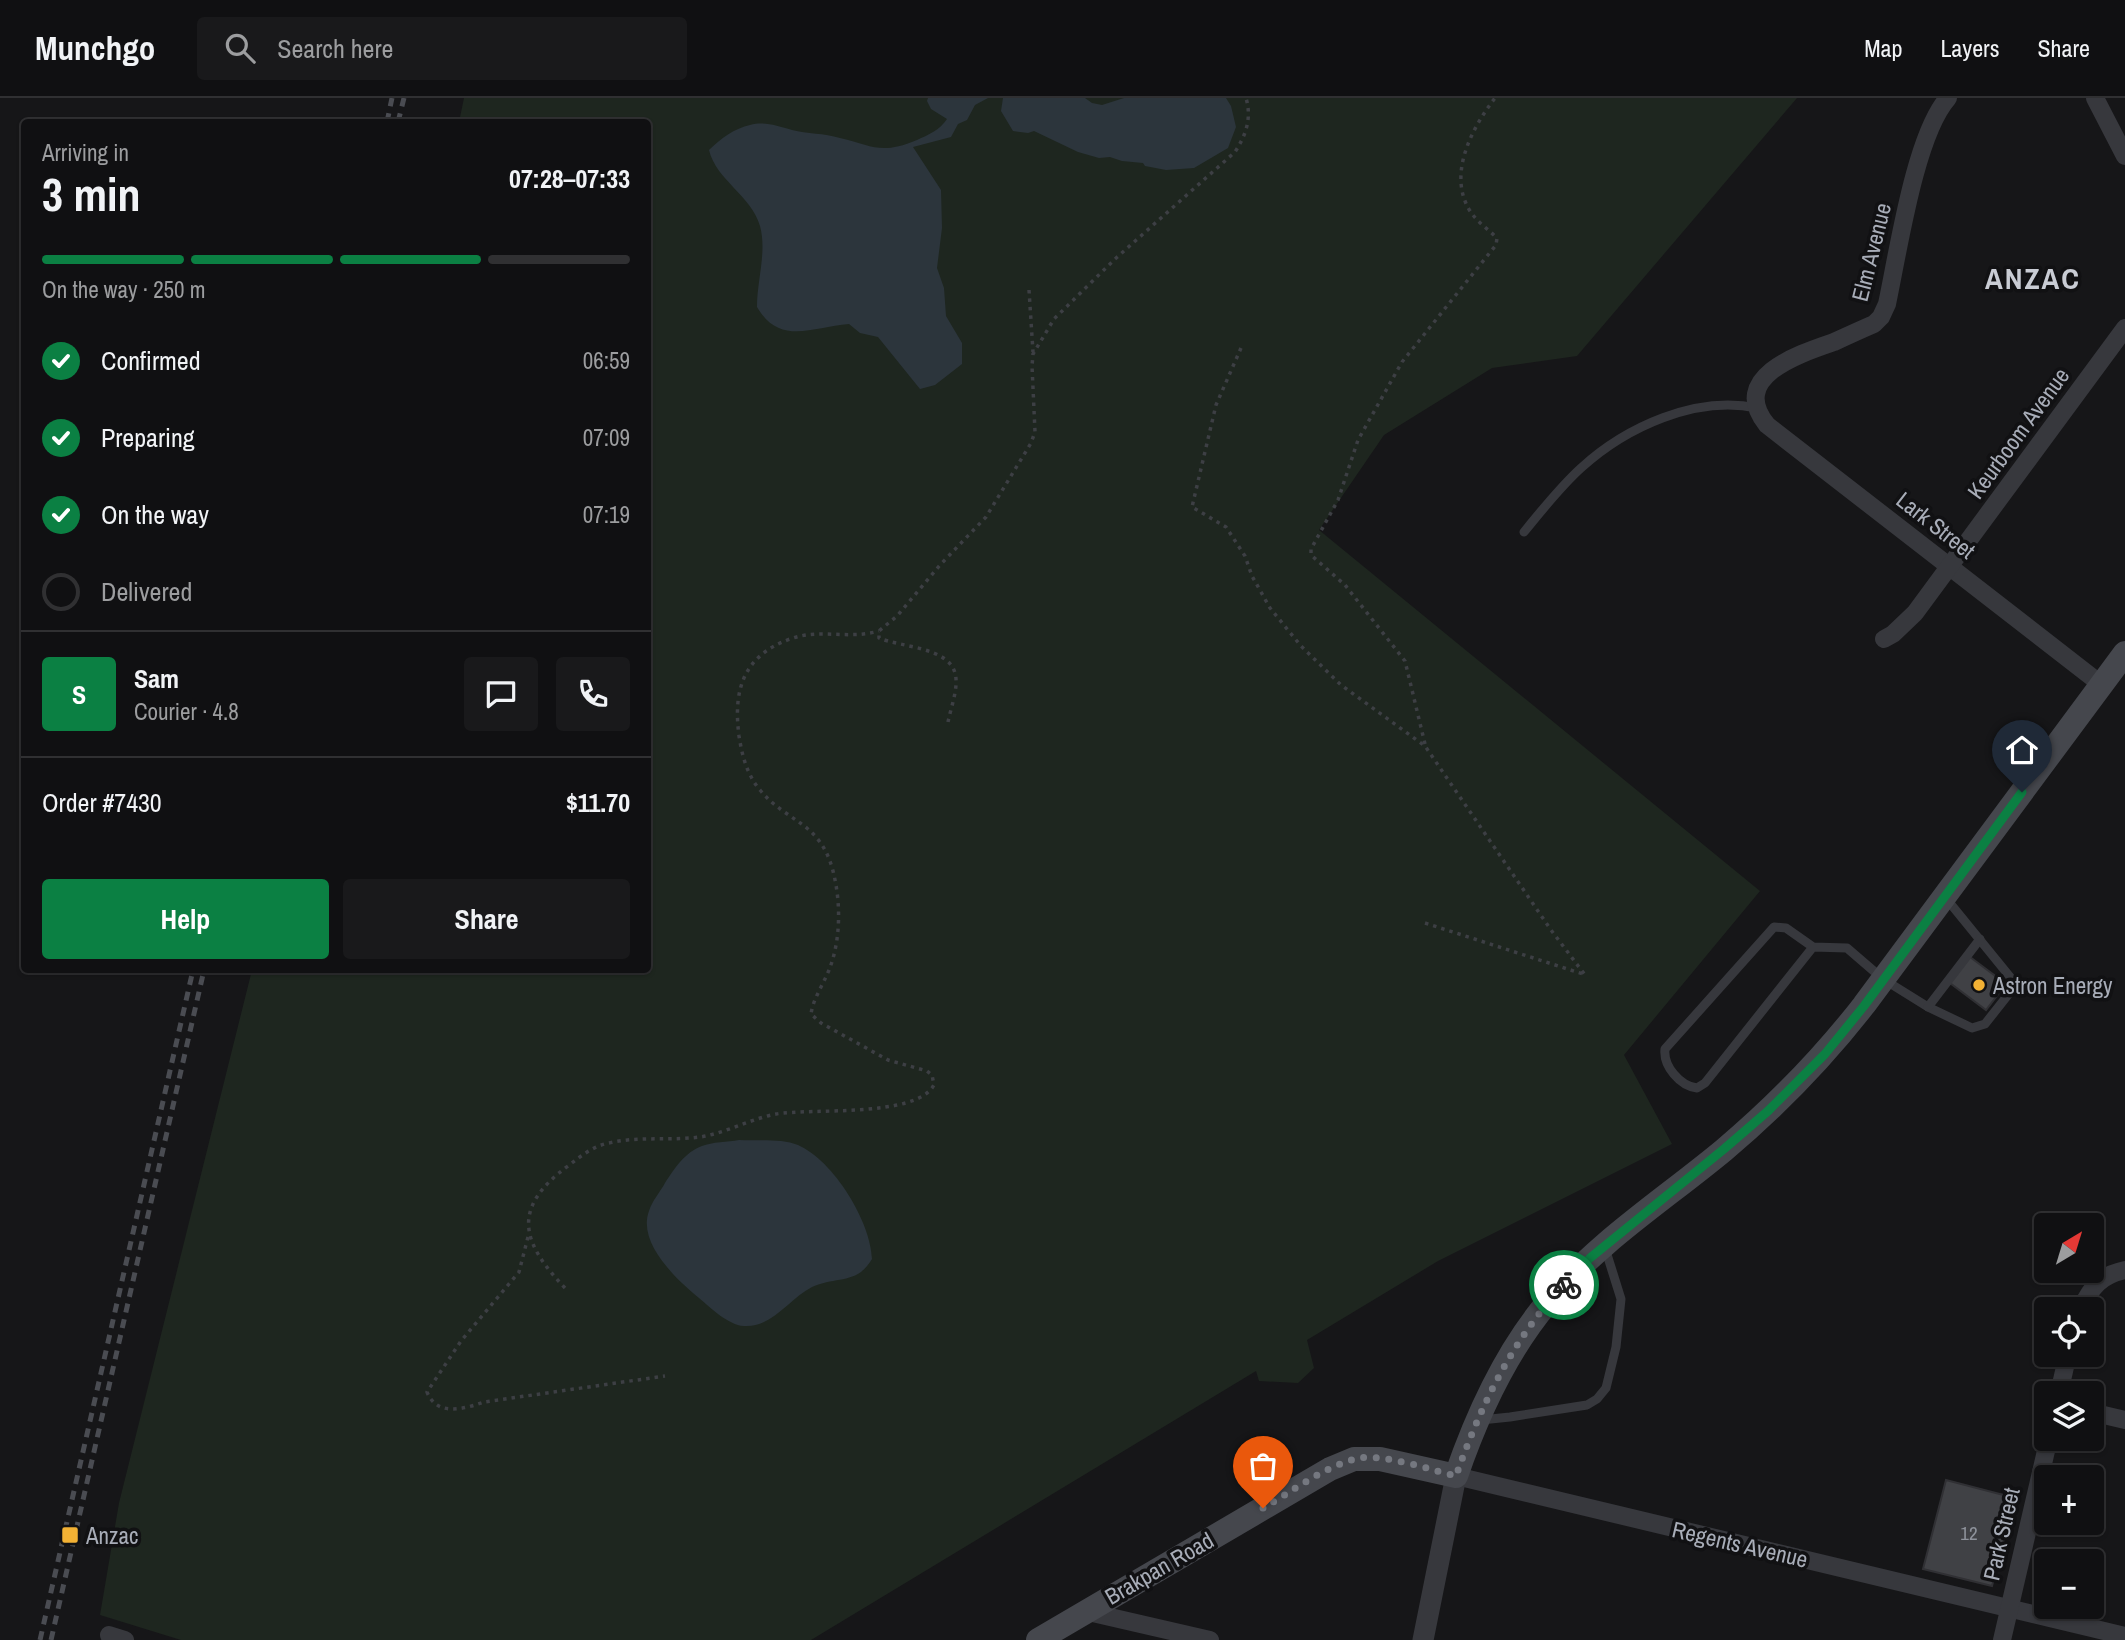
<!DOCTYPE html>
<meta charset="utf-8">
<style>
body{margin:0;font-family:"Archivo Narrow",sans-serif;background:#19191b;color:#f1f3f6;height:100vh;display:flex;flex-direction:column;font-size:26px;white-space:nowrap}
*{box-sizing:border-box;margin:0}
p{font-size:23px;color:#9c9d9f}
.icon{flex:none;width:38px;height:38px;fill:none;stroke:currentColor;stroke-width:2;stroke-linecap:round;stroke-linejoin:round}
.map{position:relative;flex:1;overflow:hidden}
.panel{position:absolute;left:21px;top:21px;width:630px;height:854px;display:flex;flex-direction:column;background:#101012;border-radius:7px;box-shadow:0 2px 5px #0004,0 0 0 2px #303032}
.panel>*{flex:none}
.needle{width:46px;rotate:38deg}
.controls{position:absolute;left:2034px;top:1115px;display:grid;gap:14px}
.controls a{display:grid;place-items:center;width:70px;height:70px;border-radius:7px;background:#101012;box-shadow:0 2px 5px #0004,0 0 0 2px #303032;font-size:35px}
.pin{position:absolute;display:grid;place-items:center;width:60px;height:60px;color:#fff;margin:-72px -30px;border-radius:50% 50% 50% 0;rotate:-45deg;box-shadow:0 0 7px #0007}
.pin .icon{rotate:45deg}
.courier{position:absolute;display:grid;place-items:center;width:70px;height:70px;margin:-35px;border:5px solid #0b8043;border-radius:50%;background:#fff;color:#222;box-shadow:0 2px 9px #0007}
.headline em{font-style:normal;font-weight:700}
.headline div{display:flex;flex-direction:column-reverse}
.headline{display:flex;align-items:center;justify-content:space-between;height:119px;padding:0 21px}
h1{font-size:46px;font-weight:700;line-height:52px}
.bar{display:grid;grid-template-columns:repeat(4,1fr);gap:10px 7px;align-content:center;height:84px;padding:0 21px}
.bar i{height:9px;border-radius:5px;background:#303032}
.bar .current{background:#0b8043}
.bar p{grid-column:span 4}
.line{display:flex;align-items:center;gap:18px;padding:0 21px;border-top:2px solid #303032}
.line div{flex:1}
.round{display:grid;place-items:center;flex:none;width:74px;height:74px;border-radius:7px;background:#19191b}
ol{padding:0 21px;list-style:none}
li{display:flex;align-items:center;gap:21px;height:77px}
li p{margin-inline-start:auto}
li .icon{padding:7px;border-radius:50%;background:#0b8043;color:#fff;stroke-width:4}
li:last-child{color:#9c9d9f}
li i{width:38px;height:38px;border:4px solid #303032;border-radius:50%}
.action{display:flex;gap:14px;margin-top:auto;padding:14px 21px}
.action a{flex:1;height:80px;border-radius:7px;background:#0b8043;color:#fff;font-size:28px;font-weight:700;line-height:80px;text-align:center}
.action a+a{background:#19191b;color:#f1f3f6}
header{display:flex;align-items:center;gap:42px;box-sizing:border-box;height:98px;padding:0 35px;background:#101012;border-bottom:2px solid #303032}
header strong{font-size:33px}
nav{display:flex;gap:38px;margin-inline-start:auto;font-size:24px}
.search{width:490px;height:63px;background:#19191b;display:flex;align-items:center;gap:18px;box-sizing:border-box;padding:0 24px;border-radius:7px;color:#9c9d9f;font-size:26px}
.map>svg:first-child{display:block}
.green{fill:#1e261f}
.water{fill:#2c353c}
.building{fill:#404145;stroke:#303034;stroke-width:2}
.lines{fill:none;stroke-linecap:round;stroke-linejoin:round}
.path{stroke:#3d3f44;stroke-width:3.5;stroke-dasharray:3.5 5;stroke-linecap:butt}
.service{stroke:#37383d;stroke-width:9}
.minor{stroke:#37383d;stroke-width:18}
.tertiary{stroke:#37383d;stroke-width:21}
.secondary{stroke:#45474d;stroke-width:24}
.rail{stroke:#4a4c52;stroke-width:5;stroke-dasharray:9 7;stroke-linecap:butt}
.done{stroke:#757880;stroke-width:7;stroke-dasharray:0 12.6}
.route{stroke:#0b8043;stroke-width:9}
.poi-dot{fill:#f2b134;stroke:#111113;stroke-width:2.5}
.labels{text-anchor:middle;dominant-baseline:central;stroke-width:7;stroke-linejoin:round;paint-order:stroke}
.number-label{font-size:19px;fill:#8e929b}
.street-label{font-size:23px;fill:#a8adb8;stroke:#111113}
.poi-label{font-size:23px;fill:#a8adb8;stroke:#111113;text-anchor:start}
.district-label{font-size:30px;font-weight:bold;letter-spacing:2px;fill:#c9ccd4;stroke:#111113}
</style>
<header>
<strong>Munchgo</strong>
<div class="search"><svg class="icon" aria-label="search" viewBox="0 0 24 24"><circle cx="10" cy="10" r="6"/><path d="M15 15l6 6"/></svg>Search here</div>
<nav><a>Map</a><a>Layers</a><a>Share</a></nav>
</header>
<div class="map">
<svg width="2125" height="1542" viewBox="0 0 2125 1542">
<rect width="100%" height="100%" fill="#161618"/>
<!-- green -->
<polygon class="green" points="464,0 1797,0 1577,258 1492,270 1384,337 1319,432 1760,793 1624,957 1672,1046 1438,1163 1307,1242 1314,1270 1298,1285 1259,1283 1256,1273 811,1542 181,1542 100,1517 119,1405 252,872 648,872 648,24 459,24"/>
<!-- water -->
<g class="water">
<path d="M928,0H988L975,7L967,22L958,26L951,39L913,49L941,92L942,130L937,170L944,190L946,218L962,245V266L935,287L920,291L878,239L860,235L849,226C812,229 780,248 757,209C757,182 767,154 760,128C751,97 716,82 709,52C720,41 735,30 750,27C765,23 777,28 792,32C807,36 824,35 840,40C873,48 881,57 917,42C928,37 940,32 947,21L931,11L927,3Z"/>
<polygon points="1003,0 1085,0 1092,5 1102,7 1124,0 1226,0 1231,8 1236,29 1228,50 1194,70 1166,72 1145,68 1143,65 1122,63 1110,59 1099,60 1078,54 1034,33 1028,35 1013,33 1001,13"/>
<path d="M739,1042C757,1043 782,1040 798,1047C834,1063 871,1124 872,1161C857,1187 836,1178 812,1189C790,1200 772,1230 744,1228C728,1227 711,1210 699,1200C677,1182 637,1145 649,1113C652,1103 660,1094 665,1085C674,1071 685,1054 702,1048C712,1044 728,1044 739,1042Z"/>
</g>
<!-- building -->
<g class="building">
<polygon points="1970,859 2006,886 1986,912 1950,885"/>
<polygon points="1946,1382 2015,1400 1992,1488 1923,1471"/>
</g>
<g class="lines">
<!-- path -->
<g class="path">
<polyline points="1029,192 1033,254"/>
<polyline points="1241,250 1216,307 1192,409 1226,429 1245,458 1252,478 1270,510 1301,548 1341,587 1425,648 1551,832 1585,877"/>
<path d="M948,624C951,609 959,589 955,575C948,549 900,549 879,540V533L897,518L940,467L986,419L1031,345L1035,334L1032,268L1033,256L1054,221L1115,161L1235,54C1246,37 1252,20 1246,0"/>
<path d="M1425,646L1405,563L1345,487L1311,457V451L1338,402L1358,342L1402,264L1496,147L1497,140C1488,131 1477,124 1470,113C1447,76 1472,30 1495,0"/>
<polyline points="1425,825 1583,876"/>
<path d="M528,1139L519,1174L461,1243L427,1294C437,1319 464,1311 484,1304L665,1278"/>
<path d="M565,1190C521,1144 511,1110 568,1068C581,1058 593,1048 609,1045C638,1038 670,1043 700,1039C726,1035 750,1021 776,1016C811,1010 916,1020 934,987L932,977L927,973L888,962L821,925L811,916C813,901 823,887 829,872C841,842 841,804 833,773C820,723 787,725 760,692C747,677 742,657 739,638C733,592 743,558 790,541C820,530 848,542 879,533"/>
</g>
<!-- service -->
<g class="service">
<path d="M1524,434C1542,412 1560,389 1581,370C1626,329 1696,297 1757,310"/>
<path d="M1813,849L1705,985L1697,990C1680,988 1663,968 1665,951L1774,829L1786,830L1813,849L1847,850L1883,881L1928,909L1972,930L1985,926L2015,888V885L1945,799"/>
<polyline points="1928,909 1980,841"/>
<polyline points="1481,1322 1510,1319 1587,1307 1597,1301 1606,1290 1616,1249 1621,1201 1605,1150"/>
</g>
<!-- minor -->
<g class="minor">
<path d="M1948,0C1915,37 1898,155 1887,206L1881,219L1874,226C1860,232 1847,238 1834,244C1799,256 1728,279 1767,327L2102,587"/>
<polyline points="2095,0 2125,58"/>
<polyline points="1884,541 1893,536 1915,515 2125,230"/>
<path d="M2081,1211C2091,1189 2101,1177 2125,1172"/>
<polyline points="2059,1295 2068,1256"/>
<polyline points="2091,1314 2125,1322"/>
<polyline points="1456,1378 2125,1538"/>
<polyline points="1084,1513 1210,1542"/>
<polyline points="109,1537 125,1542"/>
<polyline points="2002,1542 2049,1340"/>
</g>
<!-- tertiary -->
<polyline class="tertiary" points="1423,1542 1456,1378"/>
<!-- secondary -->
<path class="secondary" d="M1038,1542L1330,1371L1354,1361H1380L1456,1378C1477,1317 1505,1255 1547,1205C1596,1145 1665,1101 1724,1052C1776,1008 1822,961 1864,907L2125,555"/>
<!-- rail -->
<g class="rail">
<polyline points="387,24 392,0"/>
<polyline points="398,24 404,0"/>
<polyline points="40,1542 193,872"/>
<polyline points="51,1542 204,872"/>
</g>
</g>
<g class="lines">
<!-- done -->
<path class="done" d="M1263,1410C1291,1394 1324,1369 1355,1361C1381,1354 1430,1372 1456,1378C1480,1309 1513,1240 1564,1187"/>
<!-- route -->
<polyline class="route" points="1564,1187 1590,1160 1724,1051 1768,1013 1825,956 1864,908 2022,694"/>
</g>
<!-- markers -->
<g class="poi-dot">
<circle cx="1979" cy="887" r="7"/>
<rect x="61" y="1428" width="18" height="18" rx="3.5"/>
</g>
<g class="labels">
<!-- number labels -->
<g class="number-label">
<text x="1969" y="1435">12</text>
</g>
<!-- street labels -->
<g class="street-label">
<text transform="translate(1871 154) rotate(-76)">Elm Avenue</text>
<text transform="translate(2018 335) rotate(-54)">Keurboom Avenue</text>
<text transform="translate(1936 427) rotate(38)">Lark Street</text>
<text transform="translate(2001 1436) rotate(-77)">Park Street</text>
<text transform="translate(1740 1446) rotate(13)">Regents Avenue</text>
<text transform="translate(1159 1470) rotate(-30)">Brakpan Road</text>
</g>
<!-- poi labels -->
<g class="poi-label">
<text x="1993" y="887">Astron Energy</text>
<text x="86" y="1437">Anzac</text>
</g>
<!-- district labels -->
<g class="district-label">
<text x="2033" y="180">ANZAC</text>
</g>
</g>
</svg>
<div class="controls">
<a><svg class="needle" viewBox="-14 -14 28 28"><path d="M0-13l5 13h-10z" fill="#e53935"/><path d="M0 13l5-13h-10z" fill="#9c9d9f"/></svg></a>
<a><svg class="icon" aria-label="locate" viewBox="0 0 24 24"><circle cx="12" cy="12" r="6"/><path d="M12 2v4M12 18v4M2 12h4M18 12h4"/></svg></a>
<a><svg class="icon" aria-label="layers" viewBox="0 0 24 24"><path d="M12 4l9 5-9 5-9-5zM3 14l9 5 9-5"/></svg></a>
<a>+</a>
<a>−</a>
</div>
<div class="pin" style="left:1263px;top:1410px;background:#ea580c"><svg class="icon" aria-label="bag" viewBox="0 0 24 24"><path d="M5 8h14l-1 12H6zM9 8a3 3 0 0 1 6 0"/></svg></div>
<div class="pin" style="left:2022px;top:694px;background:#1f2937"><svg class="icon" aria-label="home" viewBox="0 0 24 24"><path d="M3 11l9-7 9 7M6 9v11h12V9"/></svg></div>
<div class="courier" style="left:1564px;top:1187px"><svg class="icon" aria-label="bike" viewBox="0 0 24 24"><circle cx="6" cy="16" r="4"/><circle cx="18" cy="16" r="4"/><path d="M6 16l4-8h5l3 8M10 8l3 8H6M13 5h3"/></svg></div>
<section class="panel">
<div class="headline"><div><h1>3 min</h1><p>Arriving in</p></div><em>07:28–07:33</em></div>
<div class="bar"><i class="current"></i><i class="current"></i><i class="current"></i><i></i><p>On the way · 250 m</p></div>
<ol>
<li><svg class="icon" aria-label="check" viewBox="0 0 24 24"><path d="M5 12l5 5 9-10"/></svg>Confirmed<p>06:59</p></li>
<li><svg class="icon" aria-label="check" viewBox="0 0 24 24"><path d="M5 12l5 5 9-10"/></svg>Preparing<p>07:09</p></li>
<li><svg class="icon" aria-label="check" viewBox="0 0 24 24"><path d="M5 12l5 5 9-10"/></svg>On the way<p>07:19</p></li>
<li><i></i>Delivered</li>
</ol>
<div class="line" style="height:126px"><b class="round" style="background:#0b8043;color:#fff">S</b><div><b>Sam</b><p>Courier · 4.8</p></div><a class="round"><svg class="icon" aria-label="chat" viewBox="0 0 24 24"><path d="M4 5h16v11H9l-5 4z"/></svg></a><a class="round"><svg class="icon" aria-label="phone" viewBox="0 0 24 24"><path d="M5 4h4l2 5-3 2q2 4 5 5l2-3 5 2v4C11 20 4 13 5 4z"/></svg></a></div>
<div class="line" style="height:91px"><div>Order #7430</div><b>$11.70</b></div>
<div class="action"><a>Help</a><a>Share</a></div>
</section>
</div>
